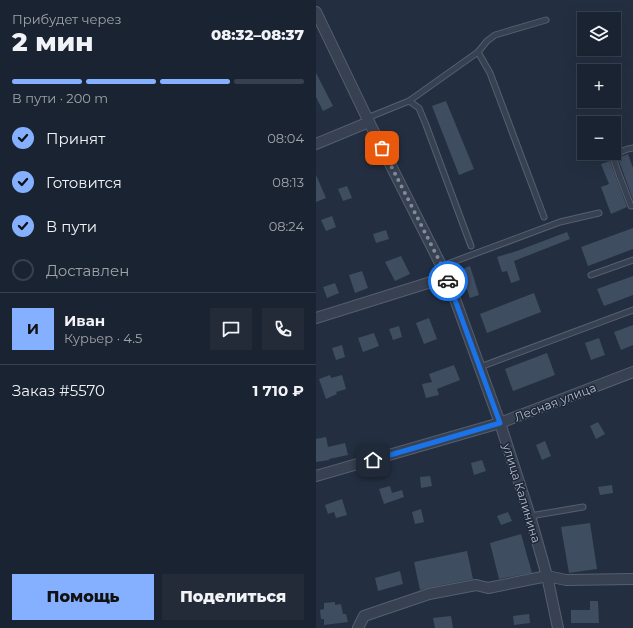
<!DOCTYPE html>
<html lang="ru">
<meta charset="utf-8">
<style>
body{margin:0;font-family:Montserrat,sans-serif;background:#232b39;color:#f1f3f6;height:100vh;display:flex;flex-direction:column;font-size:15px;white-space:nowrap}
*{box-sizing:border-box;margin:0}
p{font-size:13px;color:#9fa4ab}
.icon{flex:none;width:22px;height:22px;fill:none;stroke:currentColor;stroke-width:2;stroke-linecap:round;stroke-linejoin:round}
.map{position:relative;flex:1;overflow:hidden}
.details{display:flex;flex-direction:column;background:#1a2331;width:316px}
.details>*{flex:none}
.buttons{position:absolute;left:261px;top:12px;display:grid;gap:8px}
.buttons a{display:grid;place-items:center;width:44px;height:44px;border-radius:0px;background:#1a2331;box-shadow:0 4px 16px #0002,0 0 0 1px #38404d;font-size:20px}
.pin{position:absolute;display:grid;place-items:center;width:34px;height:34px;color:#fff;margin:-17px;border-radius:8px;box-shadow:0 2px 6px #0006}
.courier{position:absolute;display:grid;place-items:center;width:40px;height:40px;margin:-20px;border:3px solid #1a73e8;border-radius:50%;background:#fff;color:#222;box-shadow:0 1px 5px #0007}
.headline em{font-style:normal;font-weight:800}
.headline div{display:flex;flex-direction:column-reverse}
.headline{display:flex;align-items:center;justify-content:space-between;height:68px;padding:0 12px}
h1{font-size:26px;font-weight:800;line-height:30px}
.bar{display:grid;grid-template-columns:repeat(4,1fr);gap:6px 4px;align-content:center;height:48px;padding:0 12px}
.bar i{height:5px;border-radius:3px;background:#38404d}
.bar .active{background:#85b0ff}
.bar p{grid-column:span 4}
.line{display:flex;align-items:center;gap:10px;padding:0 12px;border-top:1px solid #38404d}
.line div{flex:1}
.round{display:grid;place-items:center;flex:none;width:42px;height:42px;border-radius:0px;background:#232b39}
ol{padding:0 12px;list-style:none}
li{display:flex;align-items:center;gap:12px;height:44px}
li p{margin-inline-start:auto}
li .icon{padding:4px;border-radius:50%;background:#85b0ff;color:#111;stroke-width:4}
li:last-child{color:#9fa4ab}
li i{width:22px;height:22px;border:2px solid #38404d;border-radius:50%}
.primary-button{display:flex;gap:8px;margin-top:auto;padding:8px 12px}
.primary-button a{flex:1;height:46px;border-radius:0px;background:#85b0ff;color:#111;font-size:16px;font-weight:800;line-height:46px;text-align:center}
.primary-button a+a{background:#232b39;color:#f1f3f6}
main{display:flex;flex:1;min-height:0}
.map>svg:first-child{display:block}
.building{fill:#3f4d61}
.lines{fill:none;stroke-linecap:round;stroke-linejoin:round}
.service-casing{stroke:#555f6e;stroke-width:7}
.minor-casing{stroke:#555f6e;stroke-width:12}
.service{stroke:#374151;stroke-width:5}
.minor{stroke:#374151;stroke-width:10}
.done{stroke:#818b9b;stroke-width:4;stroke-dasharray:0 7.2}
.route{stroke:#1a73e8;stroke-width:5}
.labels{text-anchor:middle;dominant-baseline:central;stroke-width:3;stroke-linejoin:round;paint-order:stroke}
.street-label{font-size:12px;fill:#b4bccb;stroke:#1c2636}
</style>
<main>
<section class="details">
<div class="headline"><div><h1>2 мин</h1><p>Прибудет через</p></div><em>08:32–08:37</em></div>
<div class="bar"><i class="active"></i><i class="active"></i><i class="active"></i><i></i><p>В пути · 200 m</p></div>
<ol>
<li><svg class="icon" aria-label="check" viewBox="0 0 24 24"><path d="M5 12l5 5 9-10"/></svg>Принят<p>08:04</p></li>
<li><svg class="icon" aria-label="check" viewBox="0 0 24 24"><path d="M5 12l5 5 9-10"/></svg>Готовится<p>08:13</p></li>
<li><svg class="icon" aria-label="check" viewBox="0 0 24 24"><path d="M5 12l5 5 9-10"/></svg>В пути<p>08:24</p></li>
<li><i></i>Доставлен</li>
</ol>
<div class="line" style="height:72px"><b class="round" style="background:#85b0ff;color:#111">И</b><div><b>Иван</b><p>Курьер · 4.5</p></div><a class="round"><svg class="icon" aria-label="chat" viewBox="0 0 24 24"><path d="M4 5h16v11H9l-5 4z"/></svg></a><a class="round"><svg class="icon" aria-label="phone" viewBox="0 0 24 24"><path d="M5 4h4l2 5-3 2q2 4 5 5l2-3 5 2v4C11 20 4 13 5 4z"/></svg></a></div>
<div class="line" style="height:52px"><div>Заказ #5570</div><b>1 710 ₽</b></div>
<div class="primary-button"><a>Помощь</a><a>Поделиться</a></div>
</section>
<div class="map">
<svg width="317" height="628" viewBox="0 0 317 628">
<rect width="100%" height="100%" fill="#232f41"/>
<!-- building -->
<g class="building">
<polygon points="0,73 17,106 7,111 0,97"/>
<polygon points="130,101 158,169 143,175 116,106"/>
<polygon points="312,154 317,168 317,200 302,158"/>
<polygon points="294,161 311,207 295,214 285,187 293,184 285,164"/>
<polygon points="0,175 10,198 0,202"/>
<polygon points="31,186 36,198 27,201 22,189"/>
<polygon points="16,216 20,227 10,231 5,220"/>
<polygon points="317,228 317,249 272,266 265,247"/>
<polygon points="70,230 73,239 60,243 57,234"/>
<polygon points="251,232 254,239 198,261 204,280 195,283 191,271 186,272 181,257 201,251"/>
<polygon points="85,256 94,274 79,281 69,262"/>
<polygon points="154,266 163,295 154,298 144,270"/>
<polygon points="46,271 52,288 39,293 33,275"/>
<polygon points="317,276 317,295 288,306 281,289"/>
<polygon points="19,283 23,293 11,298 7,287"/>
<polygon points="218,293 225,312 171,333 164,314"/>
<polygon points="113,318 121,339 108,344 100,323"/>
<polygon points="317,325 317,345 305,350 298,332"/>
<polygon points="83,326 86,337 77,340 73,329"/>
<polygon points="58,333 63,346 47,352 42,338"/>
<polygon points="283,338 289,355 275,360 269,343"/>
<polygon points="26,345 29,357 20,360 16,348"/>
<polygon points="231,353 239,375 197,391 189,369"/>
<polygon points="138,365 144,380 121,389 123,395 110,398 106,384 116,382 113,374"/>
<polygon points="14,375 15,378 26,375 30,389 20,392 21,394 10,399 3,379"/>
<polygon points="282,422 289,434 280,439 274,426"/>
<polygon points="10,437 12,447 29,443 32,455 13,459 13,460 0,462 0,439"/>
<polygon points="229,441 235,456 226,460 220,445"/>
<polygon points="166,460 170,471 158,475 155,463"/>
<polygon points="114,476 116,486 105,488 104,477"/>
<polygon points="296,485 297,493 284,495 282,487"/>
<polygon points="74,486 76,493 86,490 88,497 68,504 63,489"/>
<polygon points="26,499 31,515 20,518 18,512 12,514 9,505"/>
<polygon points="105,509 108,522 99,524 96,512"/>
<polygon points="192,512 196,521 185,525 181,516"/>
<polygon points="274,523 281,569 253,573 245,527"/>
<polygon points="205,534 216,573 183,579 174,543"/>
<polygon points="151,551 157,579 112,588 104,590 98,562"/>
<polygon points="84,571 87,584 62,591 59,578"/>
<polygon points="274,601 282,601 283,623 255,623 255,610 274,610"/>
<polygon points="19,602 19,605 25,604 27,614 30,614 32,622 8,625 8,619 5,619 4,610 8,609 8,603"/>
<polygon points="213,614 214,623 198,625 197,616"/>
<polygon points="135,616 137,628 119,628 117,618"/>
</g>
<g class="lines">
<defs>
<g id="service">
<polyline points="162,52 174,73 228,217"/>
<polyline points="93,101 103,108 110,125 155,246"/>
<polyline points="51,118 93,101 162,52 171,41 179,35 230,20"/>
<path d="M315,206L302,172L297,157C303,152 309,149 317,148"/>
<polyline points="126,266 244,222 283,213"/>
<polyline points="275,275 317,260"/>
<polyline points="164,367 317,310"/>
<polyline points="214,516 267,507"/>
</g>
<g id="minor">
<polyline points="0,12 53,122 131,277 184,423 214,516 231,576 242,628"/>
<polyline points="0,144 53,122"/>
<polyline points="0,318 131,277"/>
<polyline points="0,476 184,423 317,372"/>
<polyline points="42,628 48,616 113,594 160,585 172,588 231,576 250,580 317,579"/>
</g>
</defs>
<!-- service casing -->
<use href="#service" class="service-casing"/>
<!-- minor casing -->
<use href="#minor" class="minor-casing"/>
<!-- service -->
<use href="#service" class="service"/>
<!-- minor -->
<use href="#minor" class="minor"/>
</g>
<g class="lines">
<!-- done -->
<polyline class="done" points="66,148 126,266 132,281"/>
<!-- route -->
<polyline class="route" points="57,460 184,423 132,281"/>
</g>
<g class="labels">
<!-- street labels -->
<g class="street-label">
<text transform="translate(239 402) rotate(-21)">Лесная улица</text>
<text transform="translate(206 493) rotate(73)">улица Калинина</text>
</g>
</g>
</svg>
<div class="buttons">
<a><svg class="icon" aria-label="layers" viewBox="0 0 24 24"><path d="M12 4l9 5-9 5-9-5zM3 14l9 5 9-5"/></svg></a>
<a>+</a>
<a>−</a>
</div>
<div class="pin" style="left:66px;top:148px;background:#ea580c"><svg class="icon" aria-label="bag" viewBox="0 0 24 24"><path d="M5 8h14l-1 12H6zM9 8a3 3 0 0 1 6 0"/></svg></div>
<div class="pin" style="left:57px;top:460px;background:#1f2937"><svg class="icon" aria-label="home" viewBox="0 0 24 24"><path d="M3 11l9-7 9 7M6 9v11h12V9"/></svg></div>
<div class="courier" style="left:132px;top:281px"><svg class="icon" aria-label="car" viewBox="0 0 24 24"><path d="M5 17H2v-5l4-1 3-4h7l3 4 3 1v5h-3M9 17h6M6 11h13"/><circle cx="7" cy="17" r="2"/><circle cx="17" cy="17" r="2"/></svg></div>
</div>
</main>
